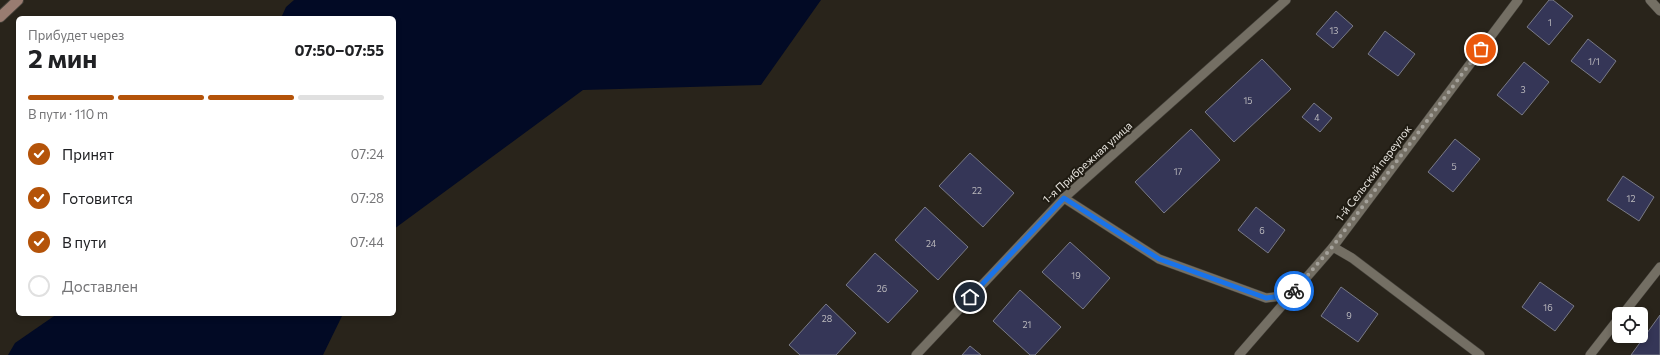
<!DOCTYPE html>
<html lang="ru">
<meta charset="utf-8">
<style>
body{margin:0;font-family:Commissioner,sans-serif;background:#f6f6f6;color:#202124;height:100vh;display:flex;flex-direction:column;font-size:15px;white-space:nowrap}
*{box-sizing:border-box;margin:0}
p{font-size:13px;color:#757577}
.icon{flex:none;width:22px;height:22px;fill:none;stroke:currentColor;stroke-width:2;stroke-linecap:round;stroke-linejoin:round}
.map{position:relative;flex:1;overflow:hidden}
.sheet{position:absolute;left:16px;top:16px;width:380px;height:300px;display:flex;flex-direction:column;background:#fff;border-radius:6px;box-shadow:0 2px 6px #0003}
.sheet>*{flex:none}
.controls{position:absolute;left:1612px;top:307px;display:grid;gap:8px}
.controls a{display:grid;place-items:center;width:36px;height:36px;border-radius:6px;background:#fff;box-shadow:0 2px 6px #0003;font-size:20px}
.pin{position:absolute;display:grid;place-items:center;width:34px;height:34px;color:#fff;margin:-17px;border:2px solid #fff;border-radius:50%;box-shadow:0 1px 4px #0007}
.courier{position:absolute;display:grid;place-items:center;width:40px;height:40px;margin:-20px;border:3px solid #1a73e8;border-radius:50%;background:#fff;color:#222;box-shadow:0 1px 5px #0007}
.headline em{font-style:normal;font-weight:700}
.headline div{display:flex;flex-direction:column-reverse}
.headline{display:flex;align-items:center;justify-content:space-between;height:68px;padding:0 12px}
h1{font-size:26px;font-weight:700;line-height:30px}
.bar{display:grid;grid-template-columns:repeat(4,1fr);gap:6px 4px;align-content:center;height:48px;padding:0 12px}
.bar i{height:5px;border-radius:3px;background:#e0e0e0}
.bar .on{background:#b45309}
.bar p{grid-column:span 4}
ol{padding:0 12px;list-style:none}
li{display:flex;align-items:center;gap:12px;height:44px}
li p{margin-inline-start:auto}
li .icon{padding:4px;border-radius:50%;background:#b45309;color:#fff;stroke-width:4}
li:last-child{color:#757577}
li i{width:22px;height:22px;border:2px solid #e0e0e0;border-radius:50%}
.map>svg:first-child{display:block}
.water{fill:#020a25}
.building{fill:#353657;stroke:#797a86}
.lines{fill:none;stroke-linecap:round;stroke-linejoin:round}
.service-casing{stroke:#44413a;stroke-width:10}
.secondary-casing{stroke:#44413a;stroke-width:12}
.service{stroke:#746f64;stroke-width:9}
.secondary{stroke:#997c71;stroke-width:10}
.done{stroke:#a4a19a;stroke-width:4;stroke-dasharray:0 7.2}
.route{stroke:#1a73e8;stroke-width:5}
.labels{text-anchor:middle;dominant-baseline:central;stroke-width:4;stroke-linejoin:round;paint-order:stroke}
.number-label{font-size:9px;fill:#bab8bc}
.street-label{font-size:11px;fill:#e7e4de;stroke:#1f1b12}
</style>
<div class="map">
<svg width="1660" height="355" viewBox="0 0 1660 355">
<rect width="100%" height="100%" fill="#29241b"/>
<!-- water -->
<g class="water">
<polygon points="294,0 821,0 761,85 583,90 394,229 394,18 281,18 286,7"/>
<polygon points="57,314 343,314 323,355 8,355 15,343"/>
</g>
<!-- building -->
<g class="building">
<polygon points="1549,0 1553,0 1573,16 1549,45 1527,27"/>
<polygon points="1336,11 1353,26 1333,48 1316,34"/>
<polygon points="1385,31 1415,54 1398,76 1368,54"/>
<polygon points="1588,39 1616,61 1600,83 1571,61"/>
<polygon points="1262,59 1291,89 1234,142 1205,112"/>
<polygon points="1524,62 1549,82 1522,115 1497,95"/>
<polygon points="1314,103 1332,118 1320,132 1302,117"/>
<polygon points="1191,129 1220,160 1164,213 1135,182"/>
<polygon points="1455,139 1480,159 1453,192 1428,172"/>
<polygon points="970,153 1014,193 983,227 939,186"/>
<polygon points="1623,176 1654,197 1639,221 1607,200"/>
<polygon points="925,207 968,247 938,280 895,240"/>
<polygon points="1256,207 1285,230 1268,253 1238,230"/>
<polygon points="1070,242 1110,278 1083,309 1042,272"/>
<polygon points="875,253 918,291 888,323 846,285"/>
<polygon points="1540,282 1574,306 1555,331 1522,307"/>
<polygon points="1341,287 1378,314 1358,342 1321,316"/>
<polygon points="1020,290 1061,327 1035,355 1030,355 993,321"/>
<polygon points="826,304 856,333 836,355 800,355 789,345"/>
<polygon points="1660,315 1660,355 1631,355"/>
<polygon points="970,346 981,355 962,355"/>
</g>
<g class="lines">
<defs>
<g id="service">
<polyline points="1650,0 1660,11"/>
<polyline points="1064,198 1159,259 1266,298 1290,295"/>
<polyline points="1333,247 1352,258 1480,355"/>
<polyline points="1623,314 1660,267"/>
<polyline points="916,355 1064,198 1286,0"/>
<polyline points="1239,355 1333,247 1518,0"/>
<polyline points="1590,355 1619,318"/>
</g>
<polyline id="secondary" points="0,17 18,0"/>
</defs>
<!-- service casing -->
<use href="#service" class="service-casing"/>
<!-- secondary casing -->
<use href="#secondary" class="secondary-casing"/>
<!-- service -->
<use href="#service" class="service"/>
<!-- secondary -->
<use href="#secondary" class="secondary"/>
</g>
<g class="lines">
<!-- done -->
<polyline class="done" points="1294,291 1333,246 1481,49"/>
<!-- route -->
<polyline class="route" points="970,297 1064,198 1159,259 1266,298 1290,295 1294,291"/>
</g>
<g class="labels">
<!-- number labels -->
<g class="number-label">
<text x="1550" y="22">1</text>
<text x="1334" y="30">13</text>
<text x="1594" y="61">1/1</text>
<text x="1523" y="89">3</text>
<text x="1248" y="100">15</text>
<text x="1317" y="117">4</text>
<text x="1454" y="166">5</text>
<text x="1178" y="171">17</text>
<text x="977" y="190">22</text>
<text x="1631" y="198">12</text>
<text x="1262" y="230">6</text>
<text x="931" y="243">24</text>
<text x="1076" y="275">19</text>
<text x="882" y="288">26</text>
<text x="1548" y="307">16</text>
<text x="1349" y="315">9</text>
<text x="827" y="318">28</text>
<text x="1027" y="324">21</text>
</g>
<!-- street labels -->
<g class="street-label">
<text transform="translate(1087 162) rotate(-42)">1-я Прибрежная улица</text>
<text transform="translate(1373 173) rotate(-53)">1-й Сельский переулок</text>
</g>
</g>
</svg>
<div class="controls">
<a><svg class="icon" aria-label="locate" viewBox="0 0 24 24"><circle cx="12" cy="12" r="6"/><path d="M12 2v4M12 18v4M2 12h4M18 12h4"/></svg></a>
</div>
<div class="pin" style="left:1481px;top:49px;background:#ea580c"><svg class="icon" aria-label="bag" viewBox="0 0 24 24"><path d="M5 8h14l-1 12H6zM9 8a3 3 0 0 1 6 0"/></svg></div>
<div class="pin" style="left:970px;top:297px;background:#1f2937"><svg class="icon" aria-label="home" viewBox="0 0 24 24"><path d="M3 11l9-7 9 7M6 9v11h12V9"/></svg></div>
<div class="courier" style="left:1294px;top:291px"><svg class="icon" aria-label="bike" viewBox="0 0 24 24"><circle cx="6" cy="16" r="4"/><circle cx="18" cy="16" r="4"/><path d="M6 16l4-8h5l3 8M10 8l3 8H6M13 5h3"/></svg></div>
<section class="sheet">
<div class="headline"><div><h1>2 мин</h1><p>Прибудет через</p></div><em>07:50–07:55</em></div>
<div class="bar"><i class="on"></i><i class="on"></i><i class="on"></i><i></i><p>В пути · 110 m</p></div>
<ol>
<li><svg class="icon" aria-label="check" viewBox="0 0 24 24"><path d="M5 12l5 5 9-10"/></svg>Принят<p>07:24</p></li>
<li><svg class="icon" aria-label="check" viewBox="0 0 24 24"><path d="M5 12l5 5 9-10"/></svg>Готовится<p>07:28</p></li>
<li><svg class="icon" aria-label="check" viewBox="0 0 24 24"><path d="M5 12l5 5 9-10"/></svg>В пути<p>07:44</p></li>
<li><i></i>Доставлен</li>
</ol>
</section>
</div>
